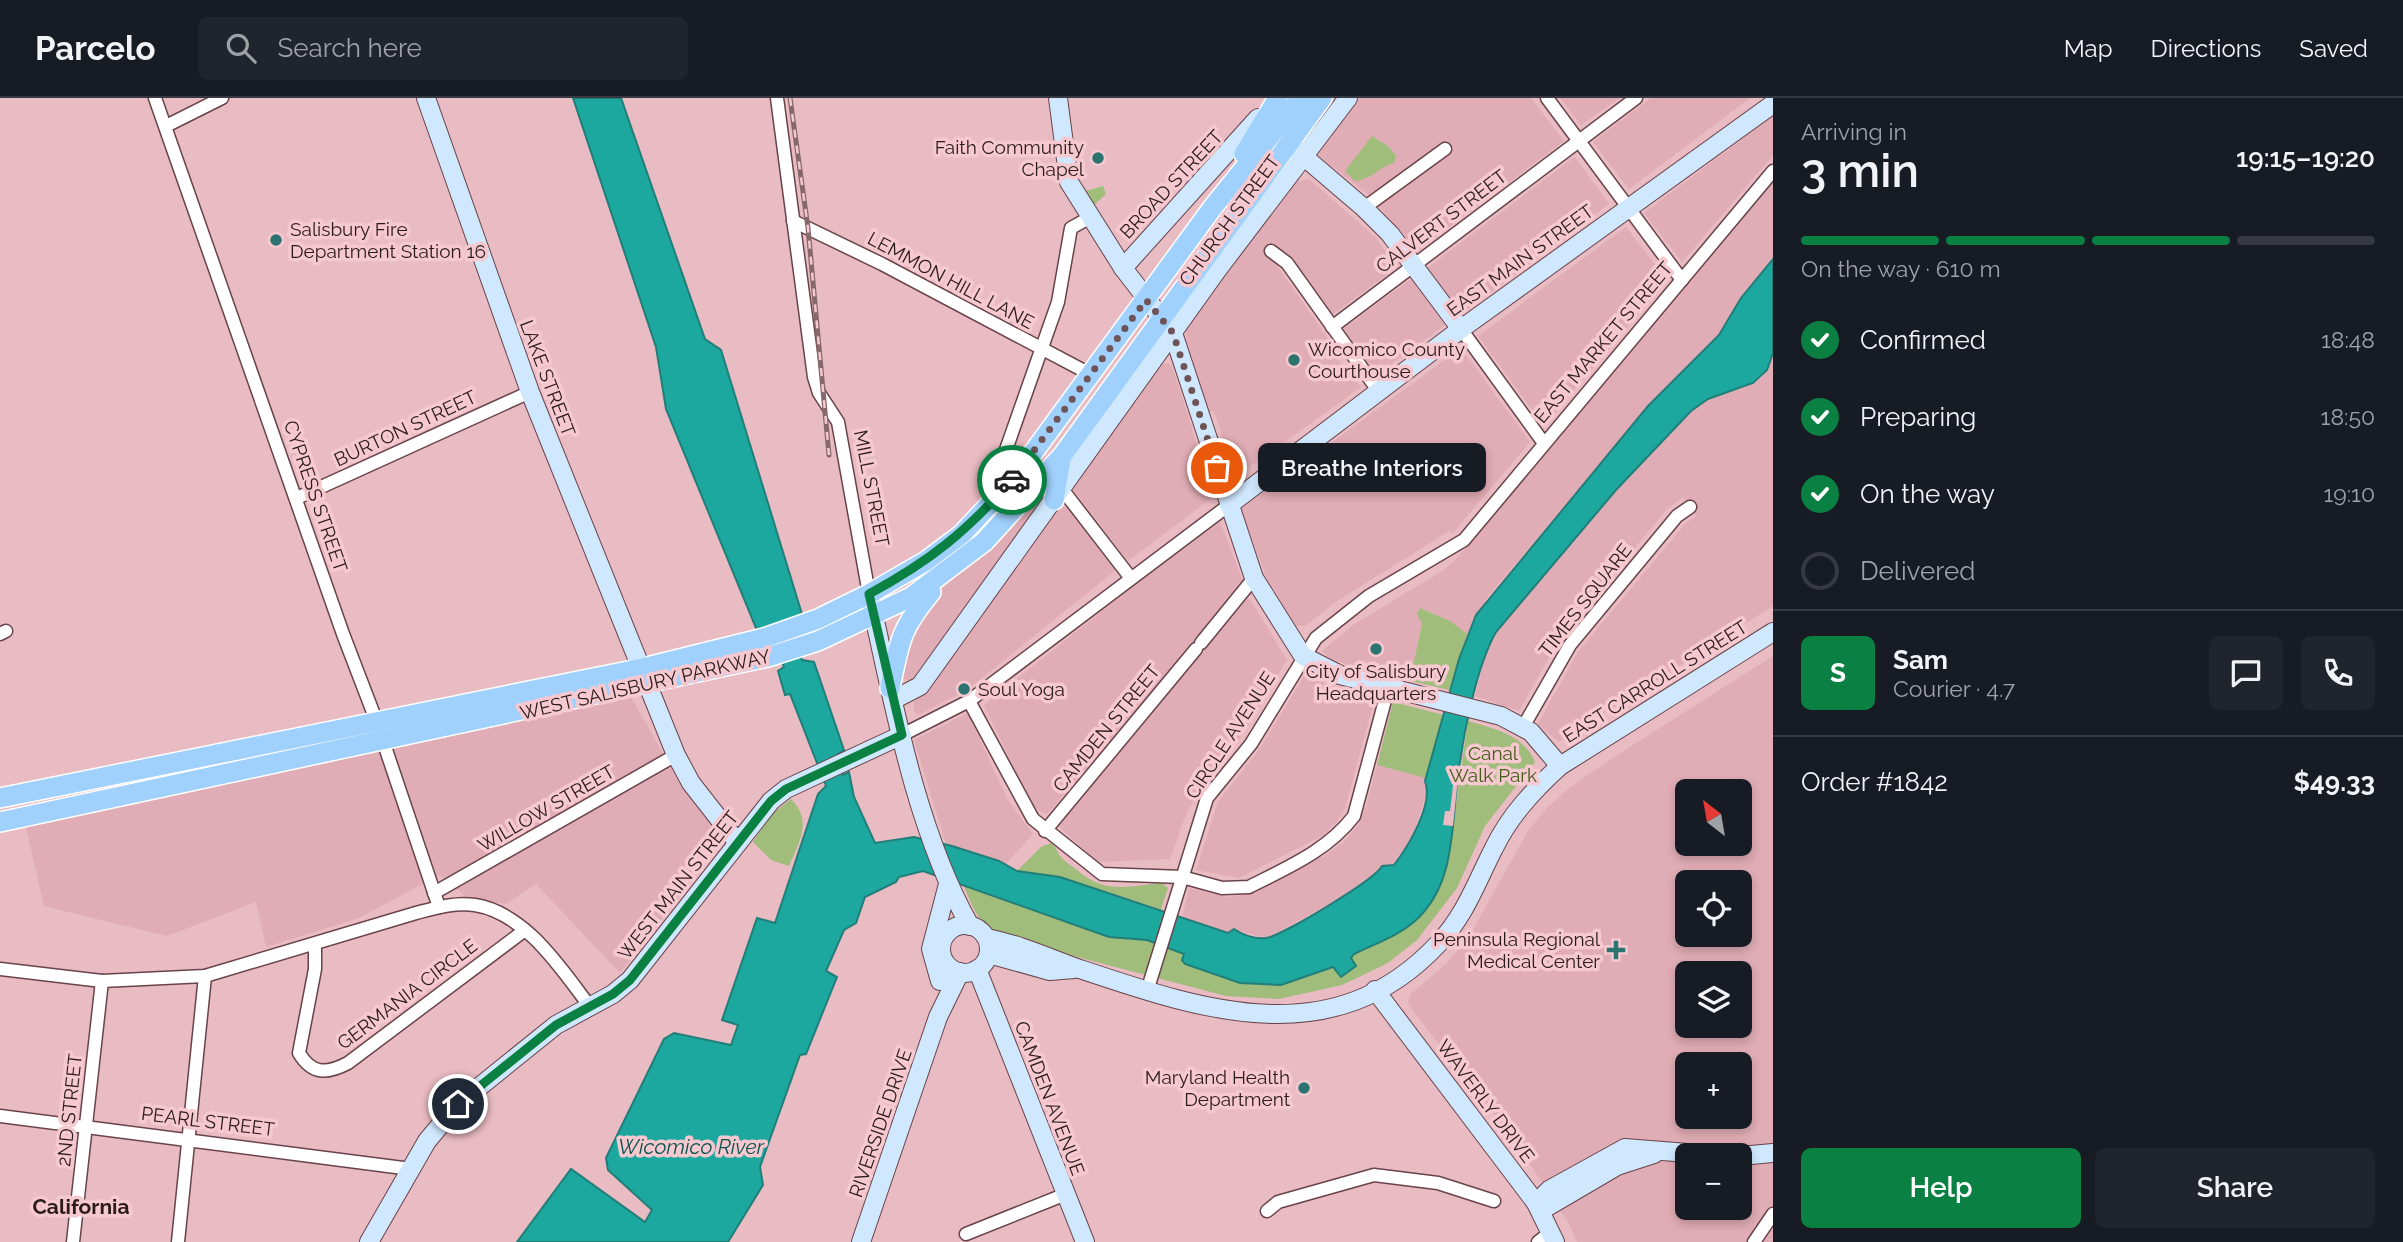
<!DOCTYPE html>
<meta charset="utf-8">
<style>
body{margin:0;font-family:Raleway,sans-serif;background:#20242c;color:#f1f3f6;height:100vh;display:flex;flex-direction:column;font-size:26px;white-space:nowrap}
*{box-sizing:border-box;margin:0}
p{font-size:23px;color:#9ea1a6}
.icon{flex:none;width:38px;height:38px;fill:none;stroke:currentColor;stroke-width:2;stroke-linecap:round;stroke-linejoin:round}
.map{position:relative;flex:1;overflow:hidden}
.side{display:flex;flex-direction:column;background:#171b24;width:630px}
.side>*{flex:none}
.needle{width:46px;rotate:329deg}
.fabs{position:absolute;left:1675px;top:681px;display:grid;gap:14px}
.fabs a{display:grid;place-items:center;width:77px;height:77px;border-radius:10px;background:#171b24;box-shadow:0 4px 10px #0003;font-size:35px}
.pin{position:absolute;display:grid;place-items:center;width:60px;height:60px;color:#fff;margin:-30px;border:4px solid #fff;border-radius:50%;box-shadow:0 2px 7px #0007}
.courier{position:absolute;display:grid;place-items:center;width:70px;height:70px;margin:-35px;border:5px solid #0b8043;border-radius:50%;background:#fff;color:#222;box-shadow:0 2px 9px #0007}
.bubble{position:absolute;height:49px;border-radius:10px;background:#171b24;box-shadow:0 4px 10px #0003;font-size:23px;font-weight:600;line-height:49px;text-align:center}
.headline em{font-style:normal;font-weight:600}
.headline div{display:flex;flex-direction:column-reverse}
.headline{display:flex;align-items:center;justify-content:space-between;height:119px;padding:0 28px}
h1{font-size:46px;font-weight:600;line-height:52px}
.bar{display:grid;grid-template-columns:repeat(4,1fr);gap:10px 7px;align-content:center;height:84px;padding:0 28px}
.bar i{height:9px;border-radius:5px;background:#363941}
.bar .selected{background:#0b8043}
.bar p{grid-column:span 4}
.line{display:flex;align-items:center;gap:18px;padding:0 28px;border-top:2px solid #363941}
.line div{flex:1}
.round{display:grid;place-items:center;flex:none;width:74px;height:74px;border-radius:10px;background:#20242c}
ol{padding:0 28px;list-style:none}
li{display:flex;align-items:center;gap:21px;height:77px}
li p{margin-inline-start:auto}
li .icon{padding:7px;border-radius:50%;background:#0b8043;color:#fff;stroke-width:4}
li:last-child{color:#9ea1a6}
li i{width:38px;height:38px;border:4px solid #363941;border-radius:50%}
.button{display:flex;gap:14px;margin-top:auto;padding:14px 28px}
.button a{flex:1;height:80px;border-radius:10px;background:#0b8043;color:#fff;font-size:28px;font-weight:600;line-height:80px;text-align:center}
.button a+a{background:#20242c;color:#f1f3f6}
header{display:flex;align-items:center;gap:42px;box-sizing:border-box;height:98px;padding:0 35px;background:#171b24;border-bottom:2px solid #363941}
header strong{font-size:33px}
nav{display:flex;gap:38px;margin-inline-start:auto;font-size:24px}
.search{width:490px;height:63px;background:#20242c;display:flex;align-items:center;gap:18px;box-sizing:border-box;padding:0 24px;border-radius:10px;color:#9ea1a6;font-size:26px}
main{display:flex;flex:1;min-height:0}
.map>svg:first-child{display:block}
.built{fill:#e0acb5;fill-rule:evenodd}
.green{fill:#a0bd7b}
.water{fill:#1da89f;stroke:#217e78;stroke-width:2}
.pier{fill:#e9bbc2}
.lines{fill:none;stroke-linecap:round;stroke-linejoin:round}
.street-casing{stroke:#69434a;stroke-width:15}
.secondary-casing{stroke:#69434a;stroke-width:20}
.primary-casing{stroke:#fff;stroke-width:22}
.street{stroke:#fff;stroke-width:12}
.secondary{stroke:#d0e8fe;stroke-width:18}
.primary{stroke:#a0d0fc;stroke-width:19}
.rail-casing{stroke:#86686c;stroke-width:5}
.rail{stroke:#f6c8cf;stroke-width:2.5;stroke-dasharray:8;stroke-linecap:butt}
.done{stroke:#6e5357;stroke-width:7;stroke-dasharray:0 12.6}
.route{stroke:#0b8043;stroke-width:9}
.poi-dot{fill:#2c746f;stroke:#f6c8cf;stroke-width:2.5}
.labels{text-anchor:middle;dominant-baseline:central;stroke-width:7;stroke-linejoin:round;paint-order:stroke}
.poi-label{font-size:19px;fill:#2b1b1d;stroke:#f6c8cf;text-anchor:end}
.street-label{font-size:19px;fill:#2b1b1d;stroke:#f6c8cf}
.park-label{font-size:19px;fill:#435e18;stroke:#f6c8cf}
.water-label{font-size:21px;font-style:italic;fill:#09544f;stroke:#f6c8cf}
.neighbourhood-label{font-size:21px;font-weight:bold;fill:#2b1b1d;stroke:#f6c8cf}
</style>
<header>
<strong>Parcelo</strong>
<div class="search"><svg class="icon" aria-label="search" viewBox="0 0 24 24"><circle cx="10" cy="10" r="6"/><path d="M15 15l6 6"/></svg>Search here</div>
<nav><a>Map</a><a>Directions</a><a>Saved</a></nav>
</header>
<main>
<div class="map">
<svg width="1773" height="1144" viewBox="0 0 1773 1144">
<rect width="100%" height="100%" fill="#e9bbc2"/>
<!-- built -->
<g class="built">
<polygon points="1360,0 1531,0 1564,43 1417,153 1369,97 1319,58 1318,54"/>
<polygon points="1560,0 1620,0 1581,27"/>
<polygon points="1651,0 1750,0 1629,91 1593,44"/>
<polygon points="1773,18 1773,57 1682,164 1644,115"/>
<polygon points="1575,59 1609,106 1461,216 1427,170"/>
<polygon points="1309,81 1375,139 1397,169 1333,216 1290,158 1277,168 1335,250 1335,258 1361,289 1236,379 1214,313 1209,314 1186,240 1186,230 1286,93 1294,85"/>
<polygon points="1773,85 1773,161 1741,200 1719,237 1648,308 1486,501 1467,536 1450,523 1420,510 1422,525 1412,574 1394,576 1393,579 1351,568 1329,560 1322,553 1353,527 1444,472 1456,461"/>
<polygon points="1626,129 1667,182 1544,328 1478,238"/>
<polygon points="1411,181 1445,227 1375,278 1343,231"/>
<polygon points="1461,250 1530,344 1452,436 1449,433 1337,503 1305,528 1295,528 1266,478 1241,411"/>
<polygon points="1773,255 1773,508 1559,644 1538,626 1578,554 1685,426 1696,418 1683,399 1667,411 1560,540 1519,613 1475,598 1486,555 1496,534 1616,392 1691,313 1708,301 1744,290 1758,281 1770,266"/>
<polygon points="1168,265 1172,269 1189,320 1212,400 1128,463 1074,393 1073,386 1161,266"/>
<polygon points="1049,390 1048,402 917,581 909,583 901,580 902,540 932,499 1004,439"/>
<polygon points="1059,409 1067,409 1116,472 967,592 918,617 914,613 914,604"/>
<polygon points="1220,424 1243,483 1135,614 1047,716 1042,715 1032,707 984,607 1129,492"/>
<polygon points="1247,501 1250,501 1287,562 1243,636 1208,679 1186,716 1170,761 1098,764 1057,727"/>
<path d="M1773,558V1144H1577L1569,1126L1515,1043L1412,912L1408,904L1411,896L1446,866L1470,837L1528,733L1546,711L1569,690L1611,661ZM1687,693H1740V746H1687ZM1687,784H1740V836H1687ZM1687,875H1740V928H1687ZM1687,966H1740V1018H1687ZM1687,1057H1740V1110H1687Z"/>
<polygon points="1306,575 1329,587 1375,600 1345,710 1337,724 1322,738 1239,780 1196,772 1218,704 1261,649"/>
<polygon points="631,599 677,680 724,740 620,875 536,786 506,806 465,798 439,777 359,820 266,849 256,804 167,838 44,808 26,729"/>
<polygon points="968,615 1007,701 1033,736 1005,767 946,746 914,642"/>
<polygon points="1377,667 1426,680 1428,690 1413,738 1394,767 1382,768 1379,775 1356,791 1267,840 1235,832 1228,835 1182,820 1189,790 1226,799 1251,796 1326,757 1345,743 1358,727 1366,709"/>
</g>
<!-- green -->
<g class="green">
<path d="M1372,38L1389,49L1396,58L1394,65C1379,69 1371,82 1355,83L1345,73Z"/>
<polygon points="1103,88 1106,96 1092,109 1082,94"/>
<polygon points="1420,510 1450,523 1467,536 1450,592 1393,579 1394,576 1412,574 1422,525 1417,516"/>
<polygon points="1393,604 1444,617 1426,680 1377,667"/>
<path d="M1468,623C1495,631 1524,637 1535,664L1485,728L1457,790L1417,842L1388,865L1342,887L1279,901L1226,898L1008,841C981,830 974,814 964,788L1130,842H1146L1185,856L1182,862L1240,885L1281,887L1333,869L1338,873L1354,856L1395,836L1425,812L1435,797L1448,761Z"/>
<path d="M791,701C813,723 799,744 789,768L771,762L753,744L770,718Z"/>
<path d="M1051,745C1057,749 1056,752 1060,758C1064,763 1072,768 1077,772C1106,797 1127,788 1162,785L1168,790L1160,814L1154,809L1060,779L1017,773L1041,749Z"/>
</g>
<!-- water -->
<path class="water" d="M573,0H621L705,241L721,252L802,516L790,524L802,562L814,564L844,652L834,659L843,677L849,674L854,699L875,745L914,739L952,748L999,763L1017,773L1060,779L1228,835L1234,831C1243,837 1255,841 1266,840C1282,838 1376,781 1382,768L1394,767C1408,749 1434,706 1425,683L1459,561L1476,517L1648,308L1719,237L1741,200L1773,161V255L1767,272L1753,285L1708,301L1691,313L1616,392L1496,534C1476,569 1463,638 1458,678C1451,728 1456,787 1415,823C1398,838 1374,846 1354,856L1351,860L1356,868L1341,879L1333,869L1281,887L1240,885L1185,866L1182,862L1184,856L1147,842L1109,839L923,773L899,779L896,784L865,799L856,825L844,832L826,873L837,879L806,956L800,957L760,1069L763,1087L728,1144H517L571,1071L645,1124L652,1112L608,1072L606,1060L664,941L674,935L731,947L738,927L722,922L757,820L775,825L818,696L826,688L790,596L785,597L778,573L784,569L769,531L758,535L666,311L656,249Z"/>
<!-- pier -->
<polygon class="pier" points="1454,679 1458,680 1453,728 1443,727 1445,713 1450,713"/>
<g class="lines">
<defs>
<g id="street">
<polyline points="155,0 343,536 376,622 439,809"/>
<polyline points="777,0 814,279 819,295 838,324 869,496"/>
<polyline points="1547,0 1682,182"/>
<polyline points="166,28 222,0"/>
<polyline points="1364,110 1445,51"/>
<polyline points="793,123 882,166 1090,276"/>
<polyline points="1271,153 1287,165 1379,294"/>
<polyline points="1332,229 1636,0"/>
<polyline points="1461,231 1543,344"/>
<polyline points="1062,391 1130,479"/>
<polyline points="297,400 530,294"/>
<polyline points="989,400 1058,204 1071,130 1089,120"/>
<polyline points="0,536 6,533"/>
<polyline points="1201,545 1254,480"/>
<path d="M969,603L1033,721L1102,776L1182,779L1222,790L1249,789C1288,769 1327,753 1354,718L1388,591"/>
<polyline points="1523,629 1570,547 1677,418 1690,409"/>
<polyline points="902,637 969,603 1229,407"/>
<polyline points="1045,733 1196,551"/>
<polyline points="434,795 676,657"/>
<path d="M315,847V871L299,955C312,977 327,976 348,965L525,832"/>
<path d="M0,871L102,883L205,878L416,815C435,810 455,804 475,807C526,815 562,872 591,910"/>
<polyline points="1148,890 1207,700 1251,646 1316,540 1369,498 1464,442 1773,73"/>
<polyline points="0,1018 411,1071"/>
<polyline points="1267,1113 1278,1104 1374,1077 1438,1085 1494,1103"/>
<polyline points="966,1136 1066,1096"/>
<polyline points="73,1144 102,883"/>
<polyline points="178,1144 205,878"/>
<polyline points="1538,1144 1551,1134"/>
<polyline points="1754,1144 1773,1116"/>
</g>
<g id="secondary">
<polyline points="426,0 530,294 676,657 691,685 738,745"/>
<polyline points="1058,0 1069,84 1123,170 1173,235 1254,480 1303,558 1340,577 1501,618 1531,634 1560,668"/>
<polyline points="1295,51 1364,110 1390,136 1461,231"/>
<polyline points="1123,170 1258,20"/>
<polyline points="1229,407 1461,231 1773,6"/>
<path d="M871,504C894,609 917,734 970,828"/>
<polyline points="893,602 920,588 1218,171 1348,0"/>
<circle cx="965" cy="851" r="24"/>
<path d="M987,840C1018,846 1047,859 1077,870C1202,912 1333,958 1438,846C1465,818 1477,783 1494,750C1510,717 1534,692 1560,668L1773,534"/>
<polyline points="989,856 1050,873 1074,871"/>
<polyline points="977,871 1085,1144"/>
<polyline points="940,883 931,851 948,786"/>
<polyline points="1375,892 1536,1105 1555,1144"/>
<polyline points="1740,1058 1773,1055"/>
<polyline points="1536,1105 1549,1092 1625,1050 1713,1057"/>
<polyline points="1536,1105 1547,1109 1617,1068 1654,1056"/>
<polyline points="369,1144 427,1043 458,1006 556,927 613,896 630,882 771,703 786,691 902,637"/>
<polyline points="861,1144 938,919 960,874"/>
</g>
<g id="primary">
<polyline points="1244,56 1278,0"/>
<polyline points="1054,402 1061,361"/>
<path d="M890,590C900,542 900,532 931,494"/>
<polyline points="0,700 643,570 764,540 818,521 869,496 926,463 962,436 1016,378 1213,109 1301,0"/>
<polyline points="0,724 768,559 818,543 911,499 984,444 1062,358 1322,0"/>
</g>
</defs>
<!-- street casing -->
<use href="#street" class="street-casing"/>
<!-- secondary casing -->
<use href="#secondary" class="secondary-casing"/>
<!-- primary casing -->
<use href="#primary" class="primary-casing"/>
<!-- street -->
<use href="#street" class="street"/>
<!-- secondary -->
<use href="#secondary" class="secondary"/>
<!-- primary -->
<use href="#primary" class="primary"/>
<defs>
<polyline id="rail" points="790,0 808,130 829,357"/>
</defs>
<!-- rail casing -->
<use href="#rail" class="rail-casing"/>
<!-- rail -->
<use href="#rail" class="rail"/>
</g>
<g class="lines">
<!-- done -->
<polyline class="done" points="1012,382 1146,202 1173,235 1217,370"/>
<!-- route -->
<path class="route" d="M458,1006L556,927L613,896L630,882L771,703L786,691L902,637L869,496C930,463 966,434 1012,382"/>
</g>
<!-- markers -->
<g class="poi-dot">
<circle cx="1098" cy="60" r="7"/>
<circle cx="276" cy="142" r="7"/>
<circle cx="1294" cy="262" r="7"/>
<circle cx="1376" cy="551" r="7"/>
<circle cx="964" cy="591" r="7"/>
<path d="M1612.5 841.5h7v7h7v7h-7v7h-7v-7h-7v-7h7z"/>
<circle cx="1304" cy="990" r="7"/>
</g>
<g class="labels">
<!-- poi labels -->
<g class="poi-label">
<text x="1084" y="49">Faith Community<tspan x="1084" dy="22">Chapel</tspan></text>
<text x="290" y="131" text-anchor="start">Salisbury Fire<tspan x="290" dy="22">Department Station 16</tspan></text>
<text x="1308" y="251" text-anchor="start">Wicomico County<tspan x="1308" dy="22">Courthouse</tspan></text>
<text x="1376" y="573" text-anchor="middle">City of Salisbury<tspan x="1376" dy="22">Headquarters</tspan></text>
<text x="978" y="591" text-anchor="start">Soul Yoga</text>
<text x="1600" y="841">Peninsula Regional<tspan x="1600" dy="22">Medical Center</tspan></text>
<text x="1290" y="979">Maryland Health<tspan x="1290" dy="22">Department</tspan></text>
</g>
<!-- street labels -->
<g class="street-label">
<text transform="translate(1171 86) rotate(-47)">BROAD STREET</text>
<text transform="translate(1229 122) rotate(-54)">CHURCH STREET</text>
<text transform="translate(1441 123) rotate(-37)">CALVERT STREET</text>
<text transform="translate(1520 162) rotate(-36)">EAST MAIN STREET</text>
<text transform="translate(951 182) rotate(28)">LEMMON HILL LANE</text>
<text transform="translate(1603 244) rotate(-50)">EAST MARKET STREET</text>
<text transform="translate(548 280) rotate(69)">LAKE STREET</text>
<text transform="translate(405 330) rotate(-25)">BURTON STREET</text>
<text transform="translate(872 390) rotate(79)">MILL STREET</text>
<text transform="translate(316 398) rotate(71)">CYPRESS STREET</text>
<text transform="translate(1585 502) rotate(-52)">TIMES SQUARE</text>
<text transform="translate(1655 583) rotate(-32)">EAST CARROLL STREET</text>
<text transform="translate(645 586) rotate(-13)">WEST SALISBURY PARKWAY</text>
<text transform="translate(1106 630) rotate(-51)">CAMDEN STREET</text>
<text transform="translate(1230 637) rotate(-57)">CIRCLE AVENUE</text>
<text transform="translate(546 710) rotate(-30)">WILLOW STREET</text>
<text transform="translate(678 787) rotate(-52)">WEST MAIN STREET</text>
<text transform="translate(407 896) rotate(-37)">GERMANIA CIRCLE</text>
<text transform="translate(1050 1000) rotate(69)">CAMDEN AVENUE</text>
<text transform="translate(1486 1003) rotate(53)">WAVERLY DRIVE</text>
<text transform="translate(69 1012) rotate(-84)">2ND STREET</text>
<text transform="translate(208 1023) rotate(7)">PEARL STREET</text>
<text transform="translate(880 1025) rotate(-71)">RIVERSIDE DRIVE</text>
</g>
<!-- park labels -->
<g class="park-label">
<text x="1493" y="655">Canal<tspan x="1493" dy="22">Walk Park</tspan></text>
</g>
<!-- water labels -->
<g class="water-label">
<text x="691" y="1048">Wicomico River</text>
</g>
<!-- neighbourhood labels -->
<g class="neighbourhood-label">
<text x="81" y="1108">California</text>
</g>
</g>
</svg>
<div class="fabs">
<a><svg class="needle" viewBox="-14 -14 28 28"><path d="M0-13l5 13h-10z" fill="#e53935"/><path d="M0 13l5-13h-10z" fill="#9ea1a6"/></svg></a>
<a><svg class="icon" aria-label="locate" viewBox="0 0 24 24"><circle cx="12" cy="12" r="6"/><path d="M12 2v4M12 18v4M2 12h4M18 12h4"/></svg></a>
<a><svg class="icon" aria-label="layers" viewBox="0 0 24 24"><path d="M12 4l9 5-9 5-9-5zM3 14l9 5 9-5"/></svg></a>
<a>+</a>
<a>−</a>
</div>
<div class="pin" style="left:1217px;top:370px;background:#ea580c"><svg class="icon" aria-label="bag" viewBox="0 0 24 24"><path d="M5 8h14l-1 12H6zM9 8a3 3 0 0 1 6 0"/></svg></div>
<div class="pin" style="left:458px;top:1006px;background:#1f2937"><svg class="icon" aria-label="home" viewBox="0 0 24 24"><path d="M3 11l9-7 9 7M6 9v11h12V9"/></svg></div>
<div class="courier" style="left:1012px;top:382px"><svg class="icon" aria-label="car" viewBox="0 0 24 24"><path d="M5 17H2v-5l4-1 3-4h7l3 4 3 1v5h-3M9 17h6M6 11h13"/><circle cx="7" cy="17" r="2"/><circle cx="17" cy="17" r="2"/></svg></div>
<div class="bubble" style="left:1258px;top:345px;width:228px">Breathe Interiors</div>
</div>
<section class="side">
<div class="headline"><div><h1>3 min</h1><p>Arriving in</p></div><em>19:15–19:20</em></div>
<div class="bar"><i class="selected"></i><i class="selected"></i><i class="selected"></i><i></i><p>On the way · 610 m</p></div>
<ol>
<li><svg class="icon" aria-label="check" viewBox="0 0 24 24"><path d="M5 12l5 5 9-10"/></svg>Confirmed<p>18:48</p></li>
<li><svg class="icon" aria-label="check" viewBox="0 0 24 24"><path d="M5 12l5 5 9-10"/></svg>Preparing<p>18:50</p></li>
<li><svg class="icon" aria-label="check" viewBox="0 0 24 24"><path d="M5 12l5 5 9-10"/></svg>On the way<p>19:10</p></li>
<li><i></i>Delivered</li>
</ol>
<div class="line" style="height:126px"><b class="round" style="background:#0b8043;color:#fff">S</b><div><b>Sam</b><p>Courier · 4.7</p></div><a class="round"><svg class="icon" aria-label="chat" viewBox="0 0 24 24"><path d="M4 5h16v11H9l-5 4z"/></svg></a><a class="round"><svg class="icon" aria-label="phone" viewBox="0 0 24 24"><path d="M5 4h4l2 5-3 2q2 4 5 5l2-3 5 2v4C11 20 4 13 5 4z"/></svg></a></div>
<div class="line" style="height:91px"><div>Order #1842</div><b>$49.33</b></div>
<div class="button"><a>Help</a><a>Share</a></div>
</section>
</main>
